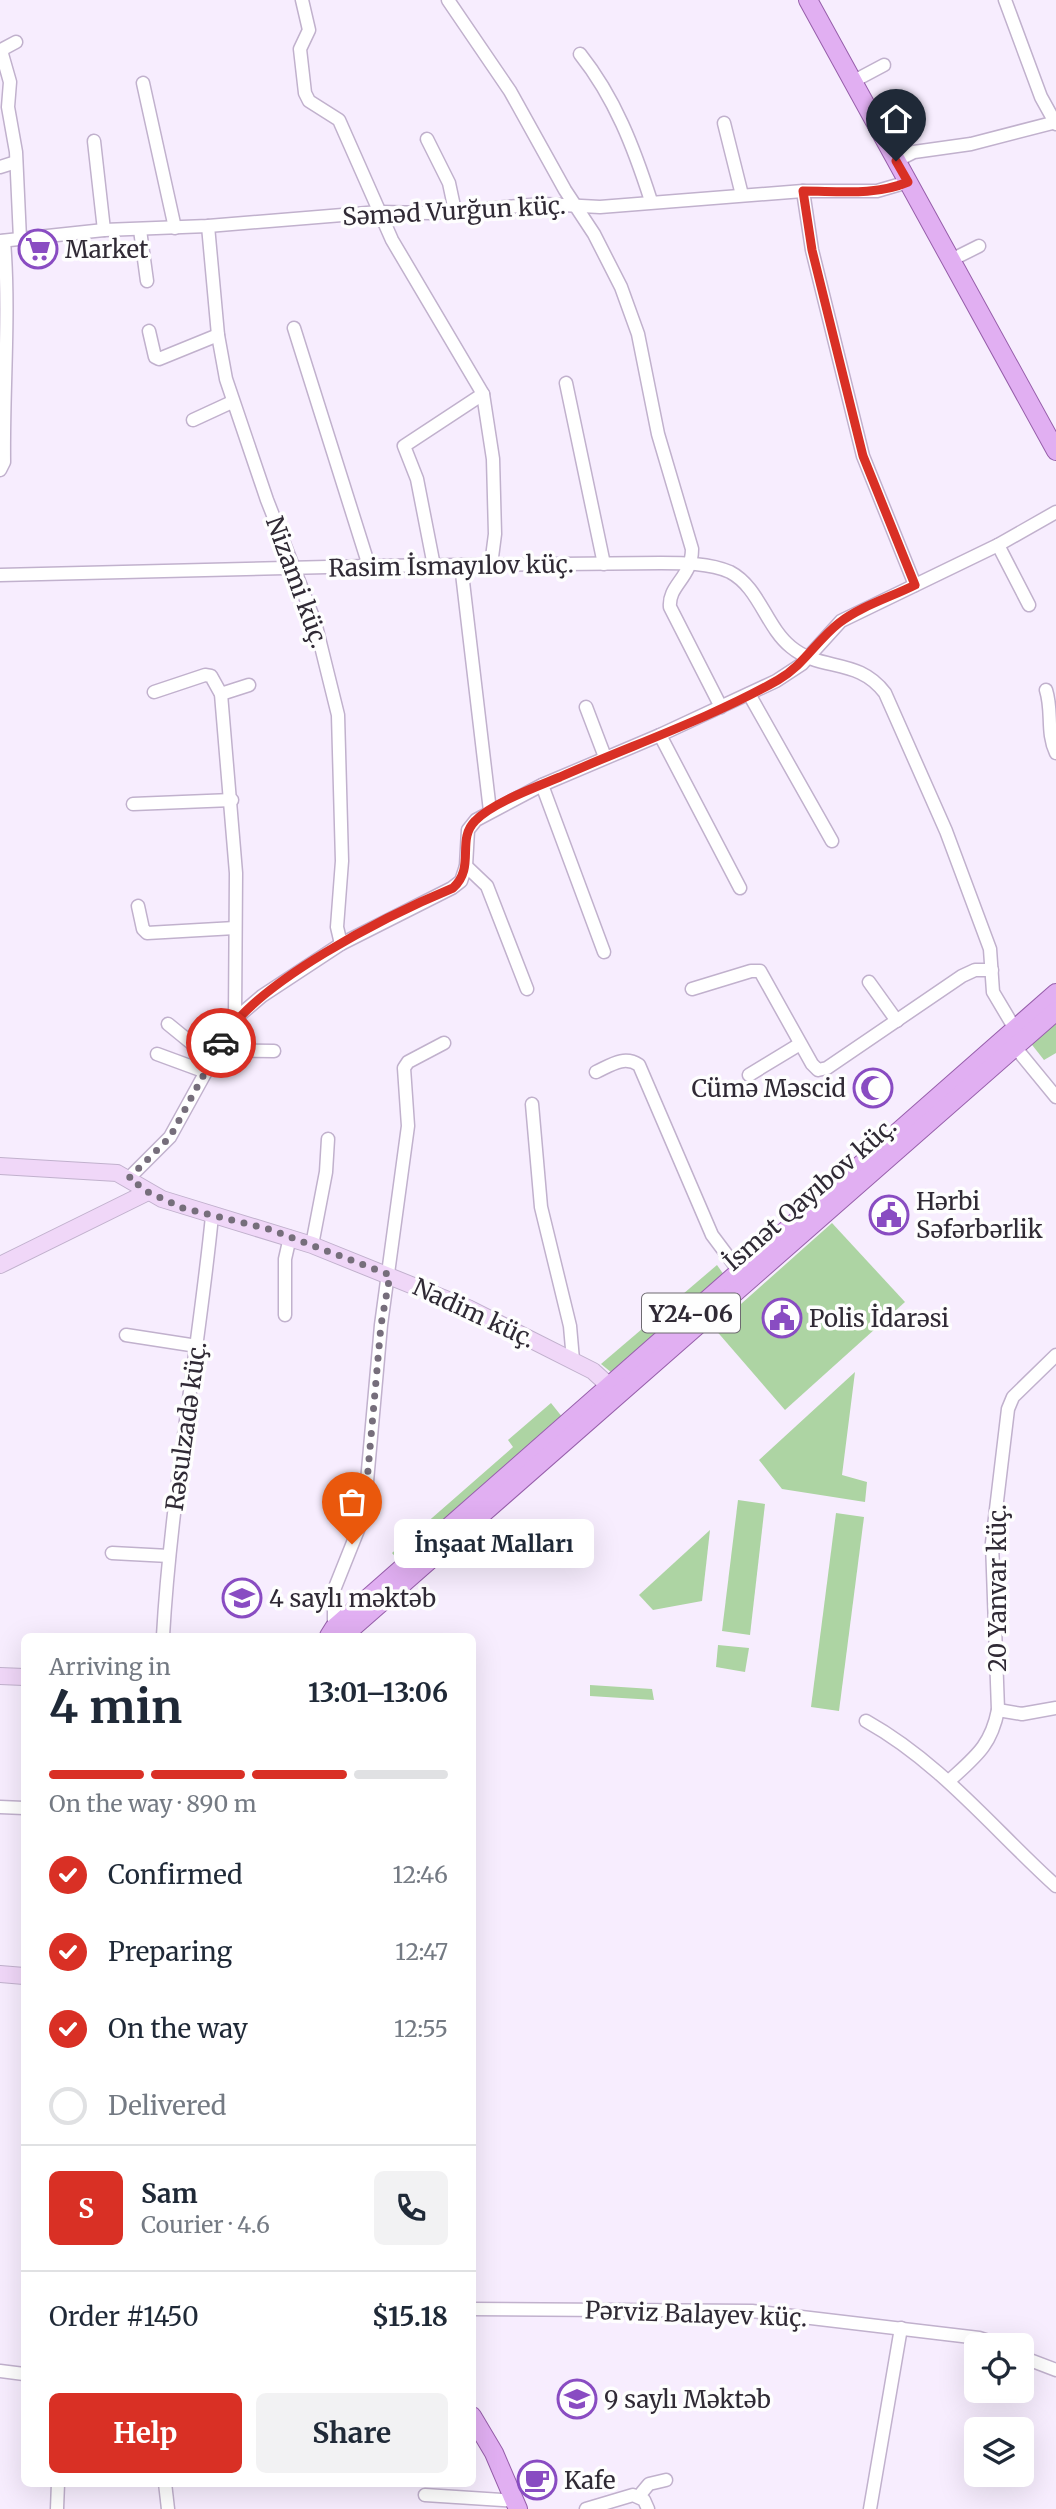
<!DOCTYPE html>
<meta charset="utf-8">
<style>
body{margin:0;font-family:Merriweather,serif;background:#f2f2f3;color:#1f2937;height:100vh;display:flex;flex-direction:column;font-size:26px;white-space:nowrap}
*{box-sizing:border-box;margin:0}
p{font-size:23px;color:#747a83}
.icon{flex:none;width:38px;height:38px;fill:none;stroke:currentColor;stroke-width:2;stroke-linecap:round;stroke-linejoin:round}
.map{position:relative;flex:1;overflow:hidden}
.drawer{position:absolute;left:21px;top:1633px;width:455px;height:854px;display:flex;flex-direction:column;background:#fff;border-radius:10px;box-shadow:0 7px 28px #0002}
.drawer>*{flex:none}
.controls{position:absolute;left:964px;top:2333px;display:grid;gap:14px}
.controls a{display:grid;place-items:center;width:70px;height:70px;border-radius:10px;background:#fff;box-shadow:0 7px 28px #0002;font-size:35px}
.pin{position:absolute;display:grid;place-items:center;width:60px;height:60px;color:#fff;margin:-72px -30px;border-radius:50% 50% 50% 0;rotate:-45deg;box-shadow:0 0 7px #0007}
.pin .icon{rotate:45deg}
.courier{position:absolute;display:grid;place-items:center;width:70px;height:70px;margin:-35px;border:5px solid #d93025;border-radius:50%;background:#fff;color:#222;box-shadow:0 2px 9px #0007}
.bubble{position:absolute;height:49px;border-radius:10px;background:#fff;box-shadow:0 7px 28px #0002;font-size:23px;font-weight:700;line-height:49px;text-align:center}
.headline em{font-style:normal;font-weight:700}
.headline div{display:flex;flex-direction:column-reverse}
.headline{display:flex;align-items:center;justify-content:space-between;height:119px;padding:0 28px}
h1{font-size:46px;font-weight:700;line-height:52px}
.bar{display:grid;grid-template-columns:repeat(4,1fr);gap:10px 7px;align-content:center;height:84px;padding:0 28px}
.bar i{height:9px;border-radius:5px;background:#e0e1e3}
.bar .on{background:#d93025}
.bar p{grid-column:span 4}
.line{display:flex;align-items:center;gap:18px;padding:0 28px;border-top:2px solid #e0e1e3}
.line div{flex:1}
.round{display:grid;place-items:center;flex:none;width:74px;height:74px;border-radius:10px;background:#f2f2f3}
ol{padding:0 28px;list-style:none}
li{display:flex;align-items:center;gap:21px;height:77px}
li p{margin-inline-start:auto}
li .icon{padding:7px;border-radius:50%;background:#d93025;color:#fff;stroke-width:4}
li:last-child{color:#747a83}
li i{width:38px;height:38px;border:4px solid #e0e1e3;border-radius:50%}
.action{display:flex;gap:14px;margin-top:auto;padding:14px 28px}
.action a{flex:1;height:80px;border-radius:10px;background:#d93025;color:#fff;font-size:28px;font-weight:700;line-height:80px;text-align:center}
.action a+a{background:#f2f2f3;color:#1f2937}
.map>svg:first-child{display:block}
.green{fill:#add4a3}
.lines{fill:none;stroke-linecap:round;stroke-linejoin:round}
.street-casing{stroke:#c1b1cd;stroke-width:15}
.secondary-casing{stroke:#c1b1cd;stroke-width:18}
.primary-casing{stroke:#965eaa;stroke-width:20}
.street{stroke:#fff;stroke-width:12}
.secondary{stroke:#f0d7f8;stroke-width:16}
.primary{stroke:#e1aff2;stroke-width:18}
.done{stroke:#766e7b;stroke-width:7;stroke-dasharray:0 12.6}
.route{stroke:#d93025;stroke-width:9}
.labels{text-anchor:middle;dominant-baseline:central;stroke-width:7;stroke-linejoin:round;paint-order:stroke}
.shield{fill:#fefefe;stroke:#6e6a71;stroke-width:2}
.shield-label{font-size:23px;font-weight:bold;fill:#302a35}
.street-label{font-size:24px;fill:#302a35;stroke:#fefefe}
.poi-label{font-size:24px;fill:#302a35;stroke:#fefefe;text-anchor:start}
</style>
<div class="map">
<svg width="1056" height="2509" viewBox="0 0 1056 2509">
<rect width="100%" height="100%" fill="#f7edfe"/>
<!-- green -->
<g class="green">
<polygon points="1056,1018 1056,1053 1044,1060 1029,1041"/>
<polygon points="832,1223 905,1302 785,1410 714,1328"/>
<polygon points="717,1265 724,1275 612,1373 601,1364"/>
<polygon points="855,1372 842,1475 867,1482 865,1502 782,1489 759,1460"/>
<polygon points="551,1403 563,1418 399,1561 392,1553 513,1447 508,1440"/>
<polygon points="738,1500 765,1504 750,1635 722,1631"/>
<polygon points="836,1513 864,1517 839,1711 811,1707"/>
<polygon points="710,1530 702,1601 653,1610 639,1595"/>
<polygon points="718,1645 749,1648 745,1672 716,1667"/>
<polygon points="590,1685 652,1689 654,1700 590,1696"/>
</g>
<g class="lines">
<defs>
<g id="street">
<polyline points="302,0 309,30 300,49 305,93 309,101 339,120 392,240 483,394 493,459 495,534 491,565"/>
<path d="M448,0L510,91L565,190L594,234L621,287L638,334L658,434L692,549C692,578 668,585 670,607L721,707"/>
<polyline points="1005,0 1041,97 1056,124"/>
<polyline points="16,42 3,49 2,54 10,82 8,107 16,152 20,239"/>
<path d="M580,54C615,98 634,148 651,201"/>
<polyline points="852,82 884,65"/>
<polyline points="143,83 175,228"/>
<polyline points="724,123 742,195"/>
<polyline points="427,139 449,183 455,211"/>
<polyline points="94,141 104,230"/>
<polyline points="896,161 914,152 971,144 1056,122"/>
<polyline points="0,167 16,162"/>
<polyline points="803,191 812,250 863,456 915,585"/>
<polyline points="208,226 218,335 226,379 267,500 315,622 338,715 342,861 337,927 341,944"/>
<polyline points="140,230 147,281"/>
<polyline points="0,241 104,230 208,226 379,212 431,213 544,204 600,207 803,191 877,191 908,182"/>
<polyline points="951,260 979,246"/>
<polyline points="294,328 369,566"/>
<polyline points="149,331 155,357 159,359 218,335"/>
<polyline points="566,383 604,564"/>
<polyline points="193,420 232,402"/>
<path d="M0,470L4,462C3,388 10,314 4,241"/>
<polyline points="998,545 1029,605"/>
<polyline points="461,565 490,811"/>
<polyline points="434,566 417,479 404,446 483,394"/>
<path d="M0,575L369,566L661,563C682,563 710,563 730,572C759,587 766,627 791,647C821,672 858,657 885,693L946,831L990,949L993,992L1015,1029"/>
<path d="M1046,690C1053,712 1046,732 1056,753"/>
<polyline points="154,692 205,675 211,676 221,694 236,873 235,1019"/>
<polyline points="221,694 249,685"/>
<polyline points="749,694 832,841"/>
<polyline points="586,707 605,757"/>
<polyline points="660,735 740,888"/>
<polyline points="542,785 604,952"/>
<polyline points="133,804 232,800"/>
<polyline points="466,866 487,886 527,989"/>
<polyline points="138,906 143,929 147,933 235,928"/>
<polyline points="869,982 897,1021"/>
<polyline points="692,989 751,971 760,971 812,1064 818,1070 827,1068 962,976 975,970 992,970"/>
<polyline points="168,1024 195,1046 217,1050 274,1051"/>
<polyline points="1015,1047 1056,1097"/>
<polyline points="157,1054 206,1072"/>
<path d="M596,1072C611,1065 624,1055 639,1065L712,1235L739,1271"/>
<polyline points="749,1075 800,1044"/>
<polyline points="532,1104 541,1207 570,1326 573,1360"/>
<polyline points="129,1178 170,1137 235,1019 262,996 341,944 452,888 461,881 466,866 468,830 476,820 542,785 660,735 776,681 802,664 841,621 998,545 1056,512"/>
<polyline points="312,1245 326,1172 328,1139"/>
<polyline points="285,1315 285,1259 290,1237"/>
<polyline points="126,1335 197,1346"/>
<polyline points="112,1553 169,1556"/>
<polyline points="334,1628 334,1590 364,1515 381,1325 408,1126 404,1068 408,1062 444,1043"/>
<path d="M163,1636C171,1495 198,1357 212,1216"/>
<polyline points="998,1710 1022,1714 1056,1708"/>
<path d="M866,1721C941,1763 993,1829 1056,1886"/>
<path d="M949,1781C975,1757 991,1746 998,1710L992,1543L1008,1409L1013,1397L1056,1355"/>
<polyline points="0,1807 24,1808"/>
<polyline points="472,2309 752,2311 979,2338 1001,2345"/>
<polyline points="1022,2357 1056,2370"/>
<polyline points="0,2371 24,2374"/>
<polyline points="165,2483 168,2509"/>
<polyline points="425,2495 516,2501"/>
<polyline points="639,2496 649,2484 666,2480"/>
<polyline points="57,2509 58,2483"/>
<polyline points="586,2509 633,2495 644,2500 648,2509"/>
<polyline points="870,2509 901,2328"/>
</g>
<g id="secondary">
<polyline points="0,1166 117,1173 162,1199 312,1245 468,1308 593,1371 617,1393"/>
<polyline points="0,1265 148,1192"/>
<polyline points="0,1676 24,1677"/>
<polyline points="0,1974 24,1976"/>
</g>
<g id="primary">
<polyline points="808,0 1056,451"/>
<polyline points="329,1636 334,1628 1056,993"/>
<polyline points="343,1636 1056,1011"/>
<polyline points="472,2416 494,2453 518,2509"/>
</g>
</defs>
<!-- street casing -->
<use href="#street" class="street-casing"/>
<!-- secondary casing -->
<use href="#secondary" class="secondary-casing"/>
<!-- primary casing -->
<use href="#primary" class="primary-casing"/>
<!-- street -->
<use href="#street" class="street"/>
<!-- secondary -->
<use href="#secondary" class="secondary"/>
<!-- primary -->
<use href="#primary" class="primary"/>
</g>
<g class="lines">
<!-- done -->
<polyline class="done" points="221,1043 170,1137 129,1178 148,1192 183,1208 272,1230 390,1275 381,1325 364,1515 352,1544"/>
<!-- route -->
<path class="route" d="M221,1043C252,983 390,914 453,888C476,867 456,840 475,821C492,803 536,787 560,777C632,745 709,719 778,680C804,665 816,641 839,623C861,606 891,597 915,585L863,456L812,250L803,191C838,191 875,196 908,182L896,161"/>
</g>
<!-- icons -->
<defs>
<symbol id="supermarket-ring" viewBox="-11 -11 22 22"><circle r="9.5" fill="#fefefe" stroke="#894cc2" stroke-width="1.5"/><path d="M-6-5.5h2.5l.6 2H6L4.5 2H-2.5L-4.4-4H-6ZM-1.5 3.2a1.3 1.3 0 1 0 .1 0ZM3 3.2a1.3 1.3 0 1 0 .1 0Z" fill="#894cc2"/></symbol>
<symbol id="mosque-ring" viewBox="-11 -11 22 22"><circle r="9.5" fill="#fefefe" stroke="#894cc2" stroke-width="1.5"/><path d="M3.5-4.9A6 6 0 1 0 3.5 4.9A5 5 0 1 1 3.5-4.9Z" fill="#894cc2"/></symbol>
<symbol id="civic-ring" viewBox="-11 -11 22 22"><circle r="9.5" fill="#fefefe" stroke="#894cc2" stroke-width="1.5"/><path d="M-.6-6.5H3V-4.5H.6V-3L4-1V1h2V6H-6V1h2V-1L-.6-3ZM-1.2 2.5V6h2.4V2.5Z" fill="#894cc2"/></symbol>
<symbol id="school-ring" viewBox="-11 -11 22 22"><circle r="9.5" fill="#fefefe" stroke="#894cc2" stroke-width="1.5"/><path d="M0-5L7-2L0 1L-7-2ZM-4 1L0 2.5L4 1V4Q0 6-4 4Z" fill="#894cc2"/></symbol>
<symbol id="cafe-ring" viewBox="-11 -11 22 22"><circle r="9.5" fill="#fefefe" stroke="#894cc2" stroke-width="1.5"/><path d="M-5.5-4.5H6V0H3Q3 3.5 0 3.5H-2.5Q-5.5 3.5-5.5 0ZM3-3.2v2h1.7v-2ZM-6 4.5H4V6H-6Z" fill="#894cc2"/></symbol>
</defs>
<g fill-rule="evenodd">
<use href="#supermarket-ring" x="16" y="227" width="44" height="44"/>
<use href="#mosque-ring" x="851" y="1066" width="44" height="44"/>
<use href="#civic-ring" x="867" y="1193" width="44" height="44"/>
<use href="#civic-ring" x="760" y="1296" width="44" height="44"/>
<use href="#school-ring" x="220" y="1576" width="44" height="44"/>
<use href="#school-ring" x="555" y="2377" width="44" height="44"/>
<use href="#cafe-ring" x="515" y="2458" width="44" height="44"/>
</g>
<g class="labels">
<!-- shield labels -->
<rect class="shield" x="642" y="1293.5" width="98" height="39" rx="5"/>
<g class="shield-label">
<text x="691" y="1313">Y24-06</text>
</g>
<!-- street labels -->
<g class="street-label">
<text transform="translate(454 211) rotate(-3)">Səməd Vurğun küç.</text>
<text transform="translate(451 566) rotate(-1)">Rasim İsmayılov küç.</text>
<text transform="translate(297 582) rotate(70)">Nizami küç.</text>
<text transform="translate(810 1194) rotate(-41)">İsmət Qayıbov küç.</text>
<text transform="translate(474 1313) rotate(25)">Nadim küç.</text>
<text transform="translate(186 1426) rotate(-82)">Rəsulzadə küç.</text>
<text transform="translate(997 1588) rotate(-90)">20 Yanvar küç.</text>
<text transform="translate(696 2314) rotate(2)">Pərviz Balayev küç.</text>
</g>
<!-- poi labels -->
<g class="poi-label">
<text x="65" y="249">Market</text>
<text x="846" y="1088" text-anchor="end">Cümə Məscid</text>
<text x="916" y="1201">Hərbi<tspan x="916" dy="28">Səfərbərlik</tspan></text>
<text x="809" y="1318">Polis İdarəsi</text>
<text x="269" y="1598">4 saylı məktəb</text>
<text x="604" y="2399">9 saylı Məktəb</text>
<text x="564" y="2480">Kafe</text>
</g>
</g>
</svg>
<div class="controls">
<a><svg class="icon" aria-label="locate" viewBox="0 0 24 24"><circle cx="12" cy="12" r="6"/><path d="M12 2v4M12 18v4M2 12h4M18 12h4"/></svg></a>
<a><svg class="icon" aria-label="layers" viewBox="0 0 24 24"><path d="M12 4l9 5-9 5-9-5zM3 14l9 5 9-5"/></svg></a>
</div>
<div class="pin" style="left:352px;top:1544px;background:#ea580c"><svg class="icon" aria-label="bag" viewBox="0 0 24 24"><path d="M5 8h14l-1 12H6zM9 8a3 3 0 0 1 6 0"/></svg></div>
<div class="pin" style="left:896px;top:161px;background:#1f2937"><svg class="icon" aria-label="home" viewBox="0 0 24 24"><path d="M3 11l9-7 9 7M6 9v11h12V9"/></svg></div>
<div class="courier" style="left:221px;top:1043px"><svg class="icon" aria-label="car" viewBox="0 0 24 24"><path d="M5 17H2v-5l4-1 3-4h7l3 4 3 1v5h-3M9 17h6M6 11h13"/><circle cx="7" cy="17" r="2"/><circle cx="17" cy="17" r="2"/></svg></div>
<div class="bubble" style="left:394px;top:1519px;width:200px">İnşaat Malları</div>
<section class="drawer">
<div class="headline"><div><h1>4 min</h1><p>Arriving in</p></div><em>13:01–13:06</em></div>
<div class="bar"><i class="on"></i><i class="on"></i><i class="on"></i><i></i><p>On the way · 890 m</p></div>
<ol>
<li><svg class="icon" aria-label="check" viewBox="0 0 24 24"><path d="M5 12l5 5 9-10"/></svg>Confirmed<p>12:46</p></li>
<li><svg class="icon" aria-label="check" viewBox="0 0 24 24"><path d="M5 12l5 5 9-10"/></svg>Preparing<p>12:47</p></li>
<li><svg class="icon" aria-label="check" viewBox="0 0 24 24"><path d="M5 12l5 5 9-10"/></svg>On the way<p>12:55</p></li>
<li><i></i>Delivered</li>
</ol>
<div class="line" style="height:126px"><b class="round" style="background:#d93025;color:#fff">S</b><div><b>Sam</b><p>Courier · 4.6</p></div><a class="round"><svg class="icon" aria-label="phone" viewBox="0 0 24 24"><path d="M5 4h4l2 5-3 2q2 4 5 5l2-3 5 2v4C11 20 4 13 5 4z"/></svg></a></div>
<div class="line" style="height:91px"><div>Order #1450</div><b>$15.18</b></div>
<div class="action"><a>Help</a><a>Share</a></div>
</section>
</div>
